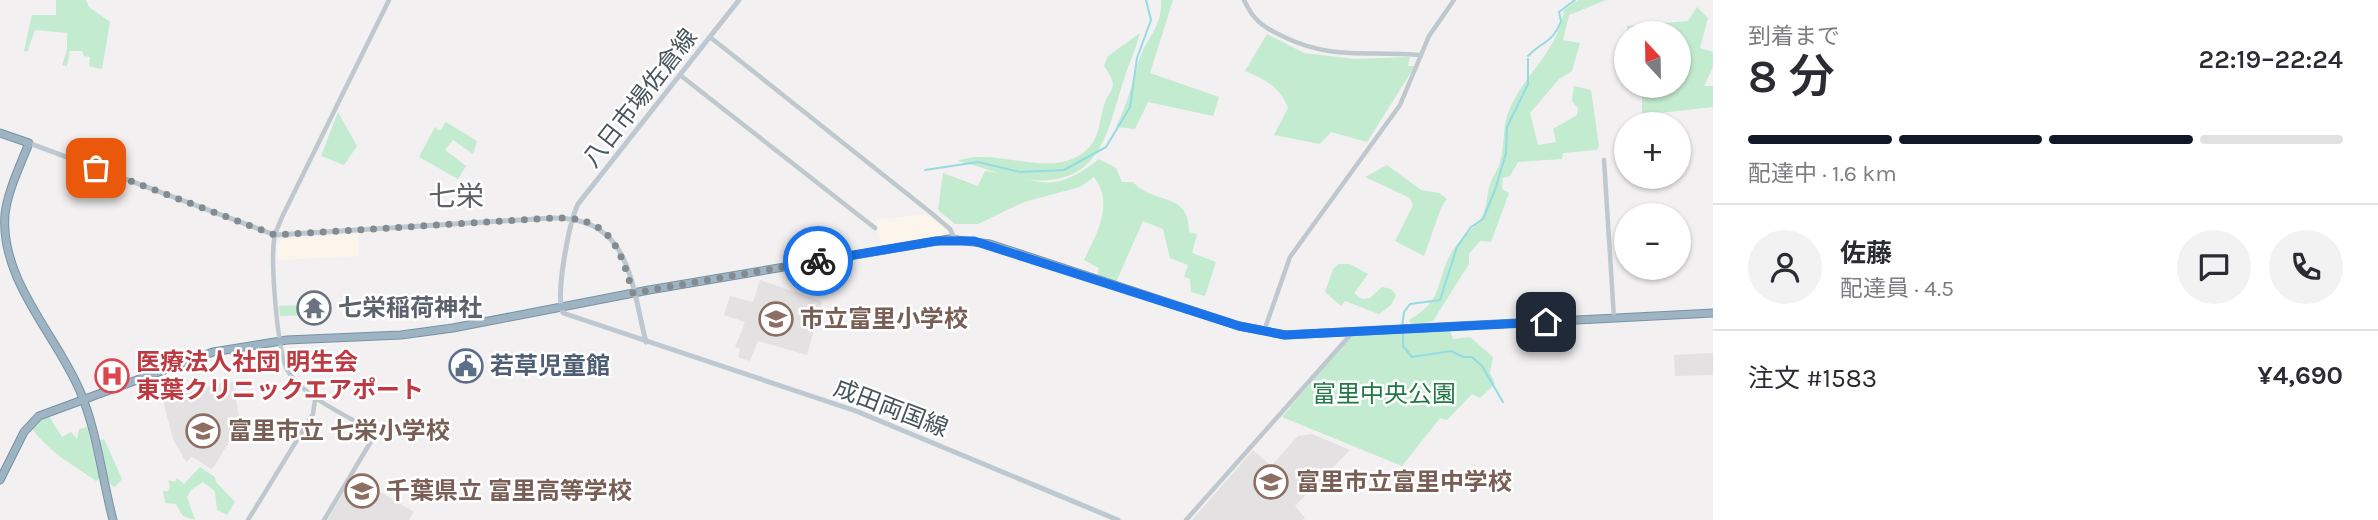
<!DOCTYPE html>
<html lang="ja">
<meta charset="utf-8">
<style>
body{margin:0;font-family:Karla,"Noto Sans JP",sans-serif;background:#f2f2f3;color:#2b2b33;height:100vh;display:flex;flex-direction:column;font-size:26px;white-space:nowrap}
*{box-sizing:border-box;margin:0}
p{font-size:23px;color:#7c7c81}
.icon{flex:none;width:38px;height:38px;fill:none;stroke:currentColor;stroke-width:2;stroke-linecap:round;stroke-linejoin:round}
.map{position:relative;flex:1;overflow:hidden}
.details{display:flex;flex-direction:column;background:#fff;width:665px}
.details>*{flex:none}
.needle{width:46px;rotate:338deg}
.controls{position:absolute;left:1614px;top:21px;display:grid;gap:14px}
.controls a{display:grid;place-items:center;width:77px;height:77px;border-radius:50%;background:#fff;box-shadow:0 2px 5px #0004;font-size:35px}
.pin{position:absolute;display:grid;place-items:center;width:60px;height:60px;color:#fff;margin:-30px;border-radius:14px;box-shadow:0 4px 10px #0006}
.courier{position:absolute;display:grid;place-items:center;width:70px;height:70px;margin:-35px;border:5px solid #1a73e8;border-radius:50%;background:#fff;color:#222;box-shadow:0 2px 9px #0007}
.headline em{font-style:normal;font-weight:600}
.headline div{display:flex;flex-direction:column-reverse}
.headline{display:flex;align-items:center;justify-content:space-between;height:119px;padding:0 35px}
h1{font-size:46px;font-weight:600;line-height:52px}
.bar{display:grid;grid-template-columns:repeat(4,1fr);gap:10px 7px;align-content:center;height:84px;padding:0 35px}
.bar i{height:9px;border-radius:5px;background:#e1e1e2}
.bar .active{background:#111827}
.bar p{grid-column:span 4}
.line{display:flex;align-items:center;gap:18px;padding:0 35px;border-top:2px solid #e1e1e2}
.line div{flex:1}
.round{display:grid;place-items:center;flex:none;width:74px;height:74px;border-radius:37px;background:#f2f2f3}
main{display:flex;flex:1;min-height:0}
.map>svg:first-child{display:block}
.commercial{fill:#fbf5ec}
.education{fill:#e3e1e1}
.green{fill:#c3ebcf}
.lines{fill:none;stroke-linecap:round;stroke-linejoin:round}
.stream{stroke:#94dbe4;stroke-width:2}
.trunk-casing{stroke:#7792a6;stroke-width:9}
.tertiary{stroke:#bfc8cd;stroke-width:4.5}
.secondary{stroke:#bdc8d0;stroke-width:5}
.trunk{stroke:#9fb4c3;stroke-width:7}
.done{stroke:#848b90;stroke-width:7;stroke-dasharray:0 12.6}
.route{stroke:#1a73e8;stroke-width:9}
.labels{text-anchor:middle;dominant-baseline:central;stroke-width:5;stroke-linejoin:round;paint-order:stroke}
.street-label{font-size:24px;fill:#49555c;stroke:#fff}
.worship-label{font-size:24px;font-weight:bold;fill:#5b616d;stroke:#fff;text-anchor:start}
.education-label{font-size:24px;font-weight:bold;fill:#785e54;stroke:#fff;text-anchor:start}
.health-label{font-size:24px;font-weight:bold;fill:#be3a42;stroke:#fff;text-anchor:start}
.service-label{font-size:24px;font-weight:bold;fill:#4e5e75;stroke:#fff;text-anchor:start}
.park-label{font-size:24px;fill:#207844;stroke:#fff}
.quarter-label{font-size:28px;fill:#5d6164;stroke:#fff}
</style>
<main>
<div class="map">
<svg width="1713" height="520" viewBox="0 0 1713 520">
<rect width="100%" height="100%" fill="#f2f0f0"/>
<!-- commercial -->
<g class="commercial">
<polygon points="926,214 948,230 945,236 882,246 876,220"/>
<polygon points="358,234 359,256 278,260 277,245 282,239"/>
</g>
<!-- education -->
<g class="education">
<polygon points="760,280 822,301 807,355 758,341 750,361 738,357 740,349 735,347 745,322 724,315 730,296 753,302"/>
<polygon points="1713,353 1713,375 1675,376 1674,355"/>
<polygon points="233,382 240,423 214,467 211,469 192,457 186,462 173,439 163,401 215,384"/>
<polygon points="1312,434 1350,450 1295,506 1305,518 1303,520 1192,520 1253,450 1271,466 1298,436"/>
<polygon points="354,476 414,512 409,520 327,520"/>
</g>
<!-- green -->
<g class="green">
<polygon points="56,0 86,0 89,7 110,22 102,69 89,66 90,57 84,56 82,51 70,51 67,66 62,65 67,50 67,33 35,30 27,52 24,51 32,15 56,15"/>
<path d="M1161,0H1173L1150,73L1219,97L1213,116L1148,102L1135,129L1116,127C1127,105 1132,84 1139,60C1147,36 1162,29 1161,0Z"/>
<path d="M1578,0H1606L1569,15L1563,40L1580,43L1572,71L1559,79L1530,113L1538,145L1556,142L1553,129L1577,115L1578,108L1572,101L1574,86L1591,90L1599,146L1597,150L1563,153L1562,159L1518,162L1510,176L1503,178L1502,189L1509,193L1491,242L1480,241L1469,254V264L1433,321L1412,325L1409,320C1446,299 1434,281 1453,250C1460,239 1473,230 1481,218C1488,208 1486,193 1491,182C1492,177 1496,173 1498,168C1506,149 1501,129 1509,110C1524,74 1558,52 1564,10Z"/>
<polygon points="1697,7 1708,18 1700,48 1713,52 1713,67 1704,86 1713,86 1713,107 1642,115 1642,95 1645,86 1678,86 1678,33 1627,33 1627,26 1688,21"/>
<path d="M1140,33C1136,49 1129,63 1124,79C1107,131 1102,186 1030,180C1006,177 980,166 957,161C963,159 971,157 978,157C1013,155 1064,179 1091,145C1099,135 1100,120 1103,109C1108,87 1122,91 1104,66L1108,56Z"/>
<path d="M1267,34L1304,53L1355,59L1410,57L1408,66H1415L1367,142L1331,132L1320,144L1274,135L1288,108C1280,87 1265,79 1245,71Z"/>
<polygon points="338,112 357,146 344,165 321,156"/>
<polygon points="446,122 477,141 473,154 453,140 445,150 466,166 458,179 419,157 435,127 440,131"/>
<path d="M1099,159L1116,168L1122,182H1133C1153,205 1190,191 1189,232L1197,234L1192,253L1216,262L1205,296L1191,292L1190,279L1184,277L1188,265L1170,258L1163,229L1143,221L1116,282L1097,277L1099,268L1084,260C1096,234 1115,205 1094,177L1080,187L1024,202L978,224H955L938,210L943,173L978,186L985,171C1038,176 1047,200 1099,159Z"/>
<polygon points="1387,165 1421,190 1439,193 1447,199 1441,208 1424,256 1395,241 1413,205 1410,198 1365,177"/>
<polygon points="1339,264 1350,264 1368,274 1354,293 1362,299 1370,298 1382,287 1391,289 1396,295 1391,305 1379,314 1345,301 1341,306 1325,292 1333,269"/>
<polygon points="323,304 320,315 280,316 279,306"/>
<polygon points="1450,330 1453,339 1470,337 1493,357 1490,373 1495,384 1480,398 1472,394 1447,420 1440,418 1402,466 1282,417 1352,334"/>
<path d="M48,415L62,437L71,432L77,439L79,429L87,427L100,478L96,481C72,464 48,452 31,427Z"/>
<polygon points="104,439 122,479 115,487 110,484 98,441"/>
<polygon points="200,467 215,477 216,482 235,502 227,515 217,510 215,491 203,482 191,490 187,497 195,520 183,516 176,504 165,503 163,491 168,491 170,486 168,480 175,482 177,478 184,484"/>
</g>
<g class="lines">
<!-- stream -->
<g class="stream">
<path d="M1528,56C1541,42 1553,43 1561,21L1559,12L1575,0"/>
<polyline points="925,170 978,162 1020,172 1064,170 1106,147 1130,107 1137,58 1151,20 1146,0"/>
<polyline points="1402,327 1404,312 1410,304 1440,300 1457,247 1471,227 1483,219 1495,190 1506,153 1507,127 1528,84 1528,59"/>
<polyline points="1403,332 1403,346 1412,357 1451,351 1463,357 1472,357 1482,366 1503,402"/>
</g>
<defs>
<g id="trunk">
<path d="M0,133L29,143C20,166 8,190 5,214C0,281 56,334 80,391C97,431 102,478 113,520"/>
<polyline points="0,480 24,432 39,416 213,352 287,340 401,335 453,328 649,290 949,239 990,244 1239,326 1285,335 1713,313"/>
</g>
</defs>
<!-- trunk casing -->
<use href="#trunk" class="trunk-casing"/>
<!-- tertiary -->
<g class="tertiary">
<path d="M1244,0C1253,20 1263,27 1282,36C1332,61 1369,50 1421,55"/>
<polyline points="710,37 930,212 950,229 955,239"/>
<polyline points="680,75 875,228"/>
<polyline points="1604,160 1614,318"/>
<polyline points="1264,331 1290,257 1400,105 1429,36 1454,0"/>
<polyline points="248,520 313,414 315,400"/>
<path d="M324,520L376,433C348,416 307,399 289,373C277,356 271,263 274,240C275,231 280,223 283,215L389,0"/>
<polyline points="1186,520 1352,333"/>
</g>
<!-- secondary -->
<g class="secondary">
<path d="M739,0L578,204C569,223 555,294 563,313L856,411L1118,520"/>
<path d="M29,143L275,235L552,218C630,216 631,283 646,342"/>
</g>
<!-- trunk -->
<use href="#trunk" class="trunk"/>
</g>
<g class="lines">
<!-- done -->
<path class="done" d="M96,168L275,235L552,218C610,216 619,245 633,293L818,261"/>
<!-- route -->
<polyline class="route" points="818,261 936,241 974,241 1239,326 1285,335 1546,322"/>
</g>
<!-- icons -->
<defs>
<symbol id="temple-ring" viewBox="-11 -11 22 22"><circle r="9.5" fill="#fff" stroke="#6b7280" stroke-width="1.5"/><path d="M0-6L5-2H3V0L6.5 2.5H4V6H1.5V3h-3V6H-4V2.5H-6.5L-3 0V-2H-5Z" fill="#6b7280"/></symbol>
<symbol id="school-ring" viewBox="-11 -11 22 22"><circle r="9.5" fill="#fff" stroke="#8d6e63" stroke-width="1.5"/><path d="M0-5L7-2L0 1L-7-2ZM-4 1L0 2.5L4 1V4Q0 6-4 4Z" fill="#8d6e63"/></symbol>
<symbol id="civic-ring" viewBox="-11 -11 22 22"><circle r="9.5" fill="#fff" stroke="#5c6f8a" stroke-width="1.5"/><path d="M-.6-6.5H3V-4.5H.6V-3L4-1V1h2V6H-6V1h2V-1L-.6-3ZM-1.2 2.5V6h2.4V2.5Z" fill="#5c6f8a"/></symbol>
<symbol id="hospital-ring" viewBox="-11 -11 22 22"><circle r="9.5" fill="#fff" stroke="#e0444e" stroke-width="1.5"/><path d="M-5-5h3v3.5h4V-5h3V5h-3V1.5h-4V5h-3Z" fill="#e0444e"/></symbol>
</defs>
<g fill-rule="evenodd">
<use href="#temple-ring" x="295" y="289" width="38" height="38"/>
<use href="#school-ring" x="757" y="300" width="38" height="38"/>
<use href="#civic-ring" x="447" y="347" width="38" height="38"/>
<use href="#hospital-ring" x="93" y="357" width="38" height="38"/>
<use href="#school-ring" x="184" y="412" width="38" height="38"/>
<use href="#school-ring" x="1252" y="463" width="38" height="38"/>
<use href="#school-ring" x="343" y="472" width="38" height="38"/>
</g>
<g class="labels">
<!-- street labels -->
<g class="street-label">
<text transform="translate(640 98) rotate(-52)">八日市場佐倉線</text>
<text transform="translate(891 408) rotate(21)">成田両国線</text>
</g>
<!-- worship labels -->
<g class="worship-label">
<text x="338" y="308">七栄稲荷神社</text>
</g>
<!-- education labels -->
<g class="education-label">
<text x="800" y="319">市立富里小学校</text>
<text x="228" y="431">富里市立 七栄小学校</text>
<text x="1296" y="482">富里市立富里中学校</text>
<text x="386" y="491">千葉県立 富里高等学校</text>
</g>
<!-- health labels -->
<g class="health-label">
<text x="136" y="362">医療法人社団 明生会<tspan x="136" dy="28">東葉クリニックエアポート</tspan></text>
</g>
<!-- service labels -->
<g class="service-label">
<text x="490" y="366">若草児童館</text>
</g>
<!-- park labels -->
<g class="park-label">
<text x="1384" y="394">富里中央公園</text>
</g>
<!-- quarter labels -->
<g class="quarter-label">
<text x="456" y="196">七栄</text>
</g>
</g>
</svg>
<div class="controls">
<a><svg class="needle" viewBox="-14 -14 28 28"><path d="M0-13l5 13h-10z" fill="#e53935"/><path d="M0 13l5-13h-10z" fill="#7c7c81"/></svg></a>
<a>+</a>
<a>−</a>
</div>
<div class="pin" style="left:96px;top:168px;background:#ea580c"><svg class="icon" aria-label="bag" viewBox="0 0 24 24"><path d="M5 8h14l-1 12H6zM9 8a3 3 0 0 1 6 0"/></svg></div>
<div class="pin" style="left:1546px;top:322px;background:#1f2937"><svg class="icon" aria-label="home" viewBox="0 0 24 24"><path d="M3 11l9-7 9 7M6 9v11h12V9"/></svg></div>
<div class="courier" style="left:818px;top:261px"><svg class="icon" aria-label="bike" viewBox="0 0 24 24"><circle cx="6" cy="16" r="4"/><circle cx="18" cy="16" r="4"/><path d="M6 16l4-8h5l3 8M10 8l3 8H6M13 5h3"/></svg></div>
</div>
<section class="details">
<div class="headline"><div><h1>8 分</h1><p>到着まで</p></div><em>22:19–22:24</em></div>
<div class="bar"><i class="active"></i><i class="active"></i><i class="active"></i><i></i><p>配達中 · 1.6 km</p></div>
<div class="line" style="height:126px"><a class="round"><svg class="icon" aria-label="person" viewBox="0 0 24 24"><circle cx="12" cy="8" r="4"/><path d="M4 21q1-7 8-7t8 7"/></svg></a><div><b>佐藤</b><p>配達員 · 4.5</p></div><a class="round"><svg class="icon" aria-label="chat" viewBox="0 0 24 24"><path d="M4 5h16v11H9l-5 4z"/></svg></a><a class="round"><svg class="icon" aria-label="phone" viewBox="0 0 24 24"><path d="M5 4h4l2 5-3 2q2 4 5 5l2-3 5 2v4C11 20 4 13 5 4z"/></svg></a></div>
<div class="line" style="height:91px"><div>注文 #1583</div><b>¥4,690</b></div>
</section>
</main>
